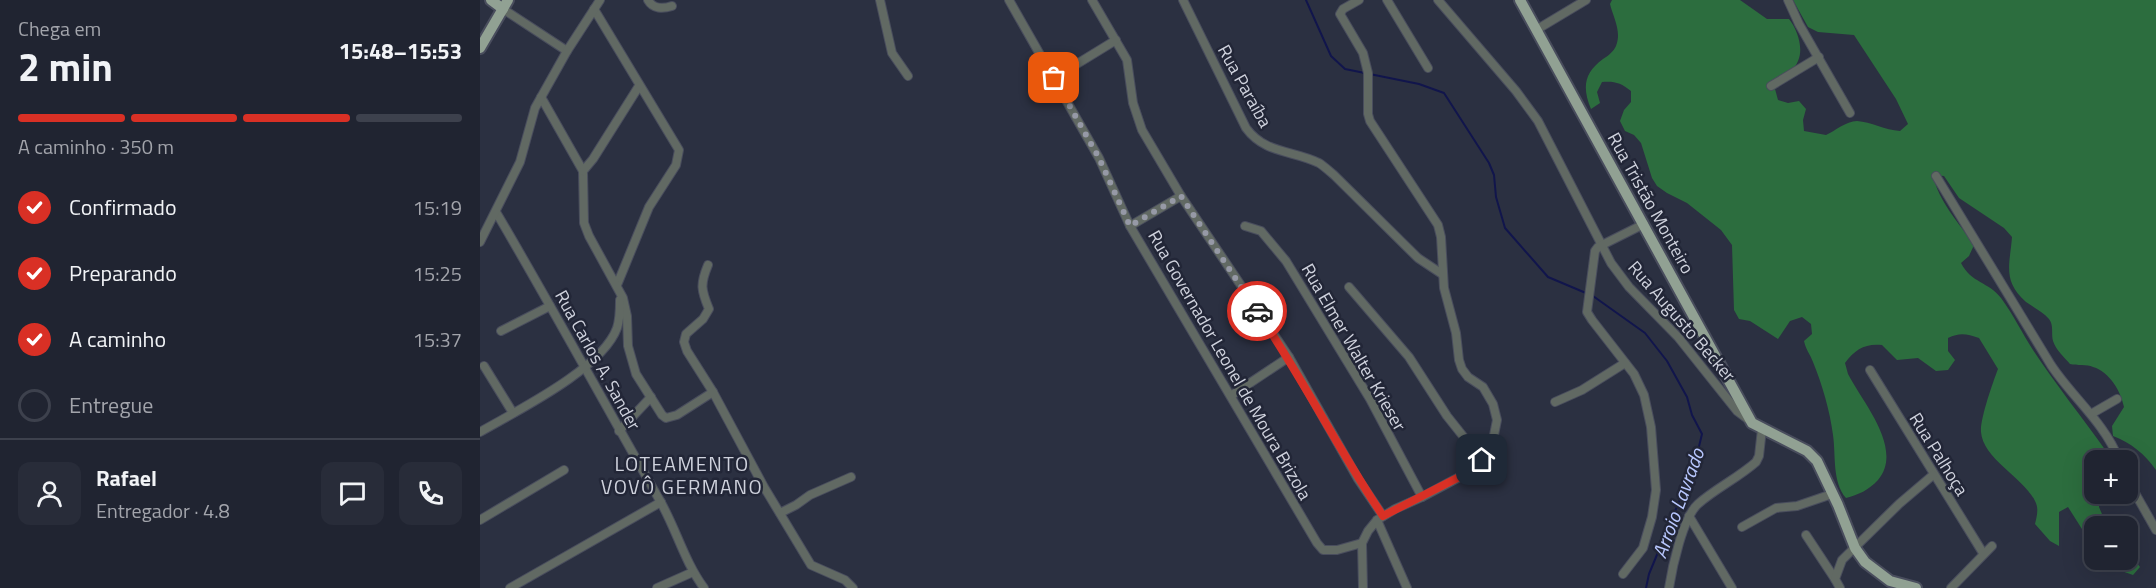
<!DOCTYPE html>
<html lang="pt">
<meta charset="utf-8">
<style>
body{margin:0;font-family:"Titillium Web",sans-serif;background:#282c39;color:#f1f3f6;height:100vh;display:flex;flex-direction:column;font-size:22px;white-space:nowrap}
*{box-sizing:border-box;margin:0}
p{font-size:20px;color:#a2a4ab}
.icon{flex:none;width:33px;height:33px;fill:none;stroke:currentColor;stroke-width:2;stroke-linecap:round;stroke-linejoin:round}
.map{position:relative;flex:1;overflow:hidden}
.sheet{display:flex;flex-direction:column;background:#202431;width:480px}
.sheet>*{flex:none}
.buttons{position:absolute;left:1604px;top:450px;display:grid;gap:12px}
.buttons a{display:grid;place-items:center;width:54px;height:54px;border-radius:12px;background:#202431;box-shadow:0 6px 24px #0002,0 0 0 2px #3d414d;font-size:30px}
.pin{position:absolute;display:grid;place-items:center;width:51px;height:51px;color:#fff;margin:-26px;border-radius:12px;box-shadow:0 3px 9px #0006}
.courier{position:absolute;display:grid;place-items:center;width:60px;height:60px;margin:-30px;border:4px solid #d93025;border-radius:50%;background:#fff;color:#222;box-shadow:0 2px 8px #0007}
.overview em{font-style:normal;font-weight:700}
.overview div{display:flex;flex-direction:column-reverse}
.overview{display:flex;align-items:center;justify-content:space-between;height:102px;padding:0 18px}
h1{font-size:39px;font-weight:700;line-height:45px}
.bar{display:grid;grid-template-columns:repeat(4,1fr);gap:9px 6px;align-content:center;height:72px;padding:0 18px}
.bar i{height:8px;border-radius:4px;background:#3d414d}
.bar .active{background:#d93025}
.bar p{grid-column:span 4}
.line{display:flex;align-items:center;gap:15px;padding:0 18px;border-top:2px solid #3d414d}
.line div{flex:1}
.round{display:grid;place-items:center;flex:none;width:63px;height:63px;border-radius:12px;background:#282c39}
ol{padding:0 18px;list-style:none}
li{display:flex;align-items:center;gap:18px;height:66px}
li p{margin-inline-start:auto}
li .icon{padding:6px;border-radius:50%;background:#d93025;color:#fff;stroke-width:4}
li:last-child{color:#a2a4ab}
li i{width:33px;height:33px;border:3px solid #3d414d;border-radius:50%}
main{display:flex;flex:1;min-height:0}
.map>svg:first-child{display:block}
.forest{fill:#2c6d3e}
.lines{fill:none;stroke-linecap:round;stroke-linejoin:round}
.stream{stroke:#11154c;stroke-width:2}
.minor-casing{stroke:#494d5d;stroke-width:10}
.major-casing{stroke:#494d5d;stroke-width:14}
.minor{stroke:#616963;stroke-width:8}
.major{stroke:#91a193;stroke-width:10}
.done{stroke:#9699a6;stroke-width:6;stroke-dasharray:0 10.8}
.route{stroke:#d93025;stroke-width:8}
.labels{text-anchor:middle;dominant-baseline:central;stroke-width:5;stroke-linejoin:round;paint-order:stroke}
.street-label{font-size:18px;fill:#cfd2dd;stroke:#222637}
.neighbourhood-label{font-size:20px;letter-spacing:1.5px;fill:#cfd2dd;stroke:#222637}
.water-label{font-size:20px;font-style:italic;fill:#b8c7fe;stroke:#222637}
</style>
<main>
<section class="sheet">
<div class="overview"><div><h1>2 min</h1><p>Chega em</p></div><em>15:48–15:53</em></div>
<div class="bar"><i class="active"></i><i class="active"></i><i class="active"></i><i></i><p>A caminho · 350 m</p></div>
<ol>
<li><svg class="icon" aria-label="check" viewBox="0 0 24 24"><path d="M5 12l5 5 9-10"/></svg>Confirmado<p>15:19</p></li>
<li><svg class="icon" aria-label="check" viewBox="0 0 24 24"><path d="M5 12l5 5 9-10"/></svg>Preparando<p>15:25</p></li>
<li><svg class="icon" aria-label="check" viewBox="0 0 24 24"><path d="M5 12l5 5 9-10"/></svg>A caminho<p>15:37</p></li>
<li><i></i>Entregue</li>
</ol>
<div class="line" style="height:108px"><a class="round"><svg class="icon" aria-label="person" viewBox="0 0 24 24"><circle cx="12" cy="8" r="4"/><path d="M4 21q1-7 8-7t8 7"/></svg></a><div><b>Rafael</b><p>Entregador · 4.8</p></div><a class="round"><svg class="icon" aria-label="chat" viewBox="0 0 24 24"><path d="M4 5h16v11H9l-5 4z"/></svg></a><a class="round"><svg class="icon" aria-label="phone" viewBox="0 0 24 24"><path d="M5 4h4l2 5-3 2q2 4 5 5l2-3 5 2v4C11 20 4 13 5 4z"/></svg></a></div>
</section>
<div class="map">
<svg width="1676" height="588" viewBox="0 0 1676 588">
<rect width="100%" height="100%" fill="#2b3041"/>
<!-- forest -->
<g class="forest">
<path d="M1132,0H1260L1287,19H1309C1317,29 1324,48 1318,61C1314,71 1301,80 1295,89L1298,100L1308,103L1319,101L1326,109L1323,120L1324,131L1346,135C1355,131 1366,121 1377,121C1391,122 1405,130 1420,131L1428,124L1416,99L1374,35L1338,32L1328,27L1313,0H1676V470C1665,454 1651,443 1633,436L1632,426L1644,407C1641,392 1630,372 1613,367C1607,364 1597,366 1590,364C1584,357 1576,350 1573,341C1571,334 1574,325 1569,319C1563,312 1553,307 1546,302C1522,281 1530,264 1532,237L1524,228L1479,198L1464,176L1453,175C1458,201 1480,224 1494,245L1489,256L1481,263C1491,283 1509,282 1521,298C1533,314 1542,333 1553,350C1576,385 1602,417 1626,451L1630,460H1614V494H1619V507L1627,526H1614V548L1588,507L1579,512V546L1570,541L1555,524C1557,516 1559,508 1555,501C1544,478 1503,459 1501,432C1500,419 1513,382 1518,369L1499,338C1487,334 1480,332 1468,338V351L1475,360L1468,370L1456,371L1438,358L1417,360L1402,345C1386,343 1375,349 1365,363L1368,374C1383,403 1424,449 1398,480C1389,490 1378,495 1366,498C1352,482 1356,456 1353,435C1350,411 1342,384 1333,362C1330,354 1326,350 1324,341L1332,334L1331,324L1322,317L1310,321L1298,339L1270,321L1259,319L1254,310L1252,245L1241,230L1207,203L1187,193L1177,186L1172,178L1161,143L1154,135L1145,131L1140,121L1144,110L1151,102V91C1141,83 1135,81 1122,82L1117,92L1120,103L1111,109C1102,87 1104,73 1123,59C1128,56 1134,51 1136,46C1142,31 1133,17 1130,4Z"/>
<polygon points="1647,550 1660,567 1653,575 1633,568 1624,560 1647,560"/>
</g>
<g class="lines">
<!-- stream -->
<polyline class="stream" points="826,0 851,56 865,69 939,84 964,93 1009,163 1014,175 1016,197 1025,228 1068,277 1113,296 1165,333 1187,361 1207,397 1212,415 1222,434 1215,463 1169,574 1166,588"/>
<defs>
<g id="minor">
<path d="M168,0C173,9 183,9 192,6"/>
<polyline points="400,0 412,53 428,76"/>
<polyline points="529,0 619,158 650,226 837,543 843,550 857,550 882,543"/>
<polyline points="612,0 647,60 653,103 662,130 701,196 809,357 878,479 903,516"/>
<path d="M703,0L766,128C785,154 813,150 839,163C844,166 849,171 854,175L938,258L962,274"/>
<polyline points="879,0 863,9 860,14 883,53 888,73 888,114 890,121 958,225 961,237 964,288 976,333 979,360 982,369 988,377 1003,387 1013,404 1017,420 1013,440 1002,460 987,473 942,497 915,509 897,520 888,531 882,543 883,588"/>
<polyline points="907,0 948,68"/>
<polyline points="958,0 1036,91 1058,121 1131,263 1149,287 1198,337 1257,411 1269,420"/>
<polyline points="1308,0 1319,24 1370,113"/>
<polyline points="23,9 87,51"/>
<polyline points="114,9 199,150 196,165 169,207 137,285"/>
<polyline points="1056,30 1106,0"/>
<polyline points="574,78 636,40"/>
<polyline points="1291,86 1339,57"/>
<polyline points="61,97 103,171 104,223 109,236 143,298 147,316 148,346 156,374 182,415 186,418 197,415 233,392"/>
<polyline points="103,171 113,159 159,86"/>
<path d="M1456,176L1571,365C1592,397 1625,423 1639,460"/>
<path d="M16,212C72,307 124,403 179,499C196,528 204,561 224,588"/>
<polyline points="650,226 701,196"/>
<polyline points="765,226 781,231 806,261 890,399 942,497"/>
<polyline points="0,242 40,162 55,108 87,51 120,0"/>
<path d="M228,265C220,284 221,290 229,309L223,319L206,334L204,342L207,351L233,392L284,487L331,565L365,580L373,588"/>
<polyline points="869,287 929,357 967,416 1002,460"/>
<polyline points="21,331 70,306"/>
<polyline points="4,366 33,413"/>
<polyline points="1390,370 1503,553"/>
<polyline points="752,395 809,357"/>
<polyline points="1075,402 1102,390 1145,363"/>
<polyline points="1611,414 1637,399"/>
<polyline points="139,431 171,397"/>
<path d="M0,432C38,410 122,369 137,328C140,319 140,309 140,300"/>
<polyline points="1647,479 1676,530"/>
<polyline points="300,513 316,505 330,495 371,477"/>
<polyline points="1209,516 1252,588"/>
<polyline points="0,520 84,470"/>
<polyline points="897,520 927,588"/>
<polyline points="1262,527 1296,508 1317,506 1352,494"/>
<polyline points="1326,535 1355,579"/>
<polyline points="1143,574 1163,548 1172,517 1176,490 1171,427 1164,395 1154,374 1112,320 1107,312 1115,251 1118,247 1164,224"/>
<polyline points="30,588 181,502"/>
<polyline points="177,588 213,572"/>
<path d="M1189,588C1192,568 1203,517 1218,504C1236,488 1258,478 1276,462L1279,456L1282,429"/>
<polyline points="1360,588 1355,579 1362,560 1419,504 1453,475"/>
<polyline points="1471,588 1512,546"/>
</g>
<g id="major">
<polyline points="11,0 23,9"/>
<polyline points="1040,0 1272,423 1327,451 1337,461 1358,505 1375,548 1385,562 1410,581 1436,588"/>
<polyline points="0,48 28,0"/>
</g>
</defs>
<!-- minor casing -->
<use href="#minor" class="minor-casing"/>
<!-- major casing -->
<use href="#major" class="major-casing"/>
<!-- minor -->
<use href="#minor" class="minor"/>
<!-- major -->
<use href="#major" class="major"/>
</g>
<g class="lines">
<!-- done -->
<polyline class="done" points="574,78 619,158 650,226 701,196 777,311"/>
<!-- route -->
<path class="route" d="M777,311C822,377 858,449 903,516L987,473L1002,460"/>
</g>
<g class="labels">
<!-- street labels -->
<g class="street-label">
<text transform="translate(765 86) rotate(61)">Rua Paraíba</text>
<text transform="translate(1171 203) rotate(61)">Rua Tristão Monteiro</text>
<text transform="translate(1202 321) rotate(49)">Rua Augusto Becker</text>
<text transform="translate(874 347) rotate(60)">Rua Elmer Walter Krieser</text>
<text transform="translate(118 360) rotate(61)">Rua Carlos A. Sander</text>
<text transform="translate(750 365) rotate(60)">Rua Governador Leonel de Moura Brizola</text>
<text transform="translate(1459 454) rotate(58)">Rua Palhoça</text>
</g>
<!-- neighbourhood labels -->
<g class="neighbourhood-label">
<text x="202" y="463">LOTEAMENTO<tspan x="202" dy="23">VOVÔ GERMANO</tspan></text>
</g>
<!-- water labels -->
<g class="water-label">
<text transform="translate(1198 503) rotate(-70)">Arroio Lavrado</text>
</g>
</g>
</svg>
<div class="buttons">
<a>+</a>
<a>−</a>
</div>
<div class="pin" style="left:574px;top:78px;background:#ea580c"><svg class="icon" aria-label="bag" viewBox="0 0 24 24"><path d="M5 8h14l-1 12H6zM9 8a3 3 0 0 1 6 0"/></svg></div>
<div class="pin" style="left:1002px;top:460px;background:#1f2937"><svg class="icon" aria-label="home" viewBox="0 0 24 24"><path d="M3 11l9-7 9 7M6 9v11h12V9"/></svg></div>
<div class="courier" style="left:777px;top:311px"><svg class="icon" aria-label="car" viewBox="0 0 24 24"><path d="M5 17H2v-5l4-1 3-4h7l3 4 3 1v5h-3M9 17h6M6 11h13"/><circle cx="7" cy="17" r="2"/><circle cx="17" cy="17" r="2"/></svg></div>
</div>
</main>
